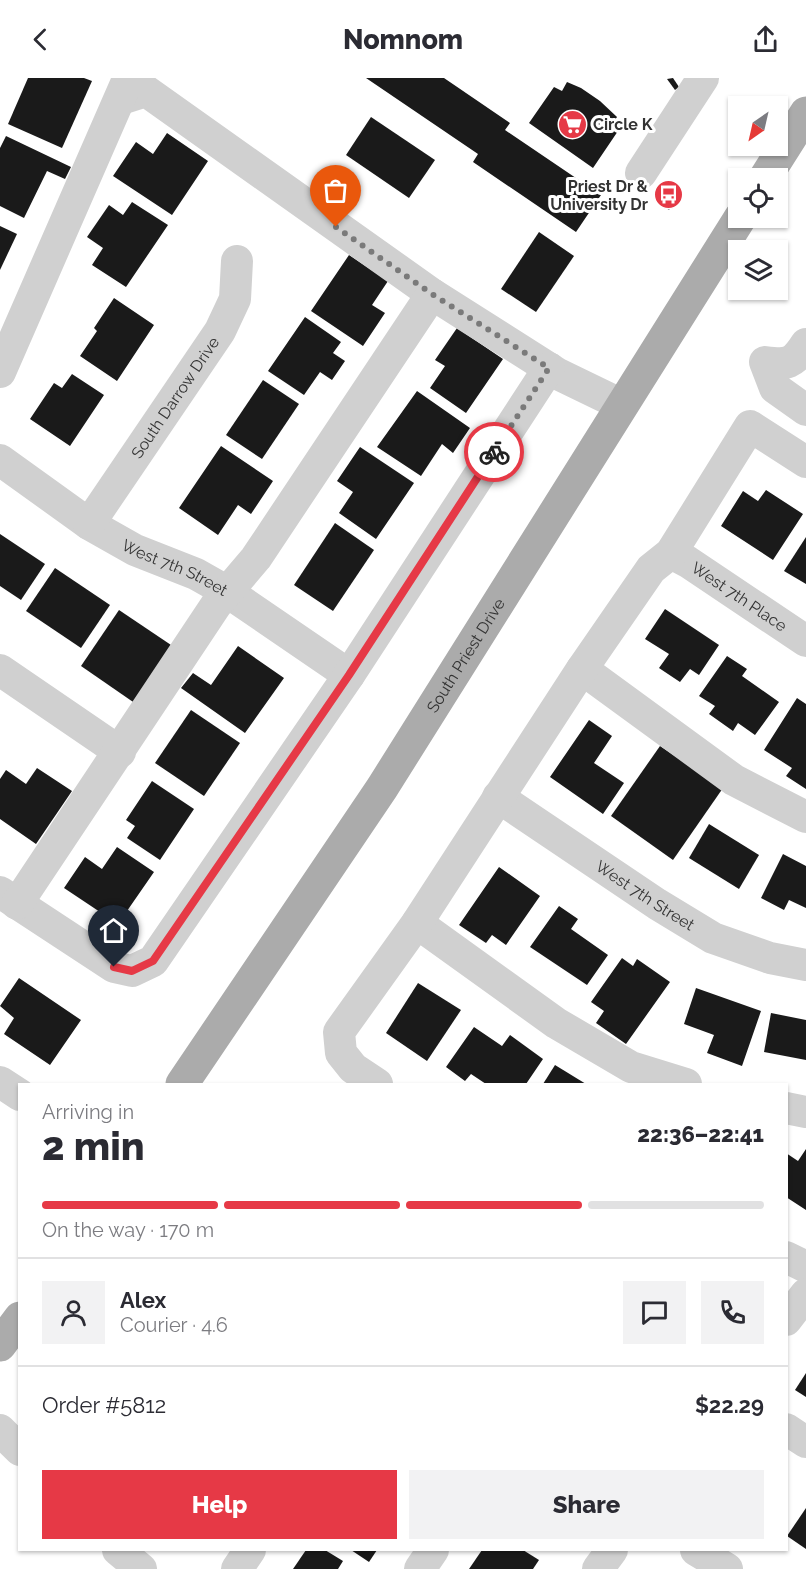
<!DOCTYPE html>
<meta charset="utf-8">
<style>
body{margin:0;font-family:Raleway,sans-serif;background:#f2f2f3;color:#2b2b33;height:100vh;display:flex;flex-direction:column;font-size:22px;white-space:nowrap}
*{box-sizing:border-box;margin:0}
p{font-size:20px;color:#7c7c81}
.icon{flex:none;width:33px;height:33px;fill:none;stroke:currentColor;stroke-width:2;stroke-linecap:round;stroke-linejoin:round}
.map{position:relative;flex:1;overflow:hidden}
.drawer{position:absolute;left:18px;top:1005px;width:770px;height:468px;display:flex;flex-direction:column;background:#fff;border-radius:0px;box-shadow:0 2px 4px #0004}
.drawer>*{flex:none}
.needle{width:39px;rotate:214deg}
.tools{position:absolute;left:728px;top:18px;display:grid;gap:12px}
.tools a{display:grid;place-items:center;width:60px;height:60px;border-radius:0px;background:#fff;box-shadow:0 2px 4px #0004;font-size:30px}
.pin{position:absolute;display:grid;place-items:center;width:51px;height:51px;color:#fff;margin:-62px -26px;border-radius:50% 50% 50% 0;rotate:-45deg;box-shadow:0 0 6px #0007}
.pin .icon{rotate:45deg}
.courier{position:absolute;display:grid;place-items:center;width:60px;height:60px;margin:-30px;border:4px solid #e63946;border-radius:50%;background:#fff;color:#222;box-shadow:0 2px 8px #0007}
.headline em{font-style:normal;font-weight:800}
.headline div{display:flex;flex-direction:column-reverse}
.headline{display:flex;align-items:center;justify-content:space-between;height:102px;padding:0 24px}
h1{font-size:39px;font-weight:800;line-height:45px}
.bar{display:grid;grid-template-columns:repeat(4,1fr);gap:9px 6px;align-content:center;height:72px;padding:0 24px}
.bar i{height:8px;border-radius:4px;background:#e1e1e2}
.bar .current{background:#e63946}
.bar p{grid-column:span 4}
.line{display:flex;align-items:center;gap:15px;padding:0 24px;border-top:2px solid #e1e1e2}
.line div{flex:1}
.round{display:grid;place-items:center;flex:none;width:63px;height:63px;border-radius:0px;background:#f2f2f3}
.button{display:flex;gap:12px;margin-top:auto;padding:12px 24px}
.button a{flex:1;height:69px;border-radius:0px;background:#e63946;color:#fff;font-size:24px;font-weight:800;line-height:69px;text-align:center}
.button a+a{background:#f2f2f3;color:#2b2b33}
header{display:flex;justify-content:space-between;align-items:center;height:78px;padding:0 24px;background:#fff;font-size:27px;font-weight:800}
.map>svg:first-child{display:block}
.building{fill:#1a1a1a}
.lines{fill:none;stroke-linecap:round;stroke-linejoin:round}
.minor{stroke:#d0d0d0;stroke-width:32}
.major{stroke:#ababab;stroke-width:33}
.done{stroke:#7a7a7a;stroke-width:6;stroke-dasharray:0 10.8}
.route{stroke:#e63946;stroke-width:8}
.labels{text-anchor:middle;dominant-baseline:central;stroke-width:6;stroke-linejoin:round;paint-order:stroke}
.poi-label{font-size:16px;font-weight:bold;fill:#333;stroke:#fff;text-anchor:start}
.street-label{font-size:16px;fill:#333;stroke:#fff}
</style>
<header><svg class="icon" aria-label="back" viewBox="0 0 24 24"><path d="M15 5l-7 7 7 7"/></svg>Nomnom<svg class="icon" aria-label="share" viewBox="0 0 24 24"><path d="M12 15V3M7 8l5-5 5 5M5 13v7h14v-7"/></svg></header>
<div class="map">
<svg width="806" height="1491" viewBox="0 0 806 1491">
<rect width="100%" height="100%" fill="#fff"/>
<!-- building -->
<g class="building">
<polygon points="28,0 84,0 92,3 62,70 8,46"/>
<polygon points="366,0 444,0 510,45 505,52 601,117 576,154 473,84 478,76"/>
<polygon points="673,0 679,9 675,12 667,1"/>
<polygon points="567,4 581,10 600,23 617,39 612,47 618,53 593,90 529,45 554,9 562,13"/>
<polygon points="371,39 435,82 409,120 346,77"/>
<polygon points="167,55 208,83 172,137 113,98 136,64 153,76"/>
<polygon points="6,58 71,89 65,101 47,93 24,140 0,128 0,70"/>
<polygon points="672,108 681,113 669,132 660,126"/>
<polygon points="132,124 168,147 126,209 92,187 103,170 87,159 109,127 123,137"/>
<polygon points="0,148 17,156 0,192"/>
<polygon points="539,154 574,178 536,234 501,211"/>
<polygon points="349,177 388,203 372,227 385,235 363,268 311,233"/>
<polygon points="114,220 154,247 117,303 80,278 97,253 94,250"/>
<polygon points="305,239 341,264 333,275 345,283 332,302 320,294 304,317 268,293"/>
<polygon points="457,250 503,281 466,335 430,310 445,288 435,282"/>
<polygon points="72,296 104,317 70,368 30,341 54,305 62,310"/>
<polygon points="263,302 299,326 262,381 226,357"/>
<polygon points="417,313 470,350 453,375 442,366 421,398 377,369"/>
<polygon points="221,368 273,403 251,436 238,427 218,457 179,430"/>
<polygon points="360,369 414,405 376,461 339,435 353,414 337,403"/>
<polygon points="766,412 803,436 773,482 721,448 743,413 758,423"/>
<polygon points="335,445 374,472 333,533 294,507"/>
<polygon points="0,456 45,486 21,522 0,508"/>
<polygon points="806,459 806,506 784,493"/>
<polygon points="55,490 110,527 81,570 26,533"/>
<polygon points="665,531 719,567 699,597 690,591 680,604 659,590 669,576 645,561"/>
<polygon points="119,532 174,569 136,626 81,588"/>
<polygon points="238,568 284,600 245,655 181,610 193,595 211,607"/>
<polygon points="727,578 747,591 742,598 779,624 755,657 738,645 733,653 709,636 715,628 699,618"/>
<polygon points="797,620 806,626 806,711 786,698 792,690 764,672"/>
<polygon points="191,632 240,665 204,718 155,685"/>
<polygon points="589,642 612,658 594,685 624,705 603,736 550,699"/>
<polygon points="660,668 723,710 673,782 611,738"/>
<polygon points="37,690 72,713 36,766 0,741 0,701 6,692 26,706"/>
<polygon points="152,703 194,731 160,782 127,760 135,748 126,742"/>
<polygon points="709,746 759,777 739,811 689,780"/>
<polygon points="117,769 154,794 118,846 64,810 85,779 102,791"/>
<polygon points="783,776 806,788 806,830 789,822 784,832 761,820"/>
<polygon points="499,789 540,818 506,867 492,857 486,865 459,847"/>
<polygon points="559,828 578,841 571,851 608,877 587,907 530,869"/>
<polygon points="622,880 633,888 637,881 670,904 626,966 596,945 604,933 591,924"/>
<polygon points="19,900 81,942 50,987 4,956 14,940 0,928"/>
<polygon points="418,905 461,932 427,983 386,955"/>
<polygon points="696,910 761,933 742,988 707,975 714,957 684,946"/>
<polygon points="771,935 806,942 806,982 764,974"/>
<polygon points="474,949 502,968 510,957 543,981 526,1006 486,1006 471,996 465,1003 446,989"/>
<polygon points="555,987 586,1006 543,1006"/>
<polygon points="806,1071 806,1132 786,1119 786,1075 798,1083"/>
<polygon points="806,1295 806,1319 795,1312"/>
<polygon points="806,1430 806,1471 787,1458"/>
<polygon points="306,1472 325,1472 343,1483 338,1491 293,1491"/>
<polygon points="351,1472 377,1472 369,1484"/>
<polygon points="482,1472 523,1472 539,1482 533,1491 469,1491"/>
</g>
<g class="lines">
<!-- minor -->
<g class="minor">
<polyline points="121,21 146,13 432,216 558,296 622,327"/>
<polyline points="641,95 703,0"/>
<path d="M806,266C793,286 788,287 765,284L775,310L806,332"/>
<polyline points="0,294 128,1"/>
<path id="s1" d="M0,382L89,446L135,472L196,496L226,513L349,597"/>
<path id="s2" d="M89,446L220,253L235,221L237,183"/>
<path id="s3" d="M671,475L688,484L806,563"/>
<polyline points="582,591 734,702 806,739"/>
<polyline points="0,592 120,674"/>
<path id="s4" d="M498,719L657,826L713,860L770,880L806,887"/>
<polyline points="0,814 114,889 132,893 153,883 349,597 549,290"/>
<polyline points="17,826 216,527 256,480 432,216"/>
<polyline points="417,845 556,945 631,989 686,1006"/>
<polyline points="0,1004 20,1017"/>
<polyline points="377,1006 353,990 341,975 339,954 417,845 582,591 651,491 671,475 750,348 806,384"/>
<polyline points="786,1030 806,1034"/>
<polyline points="786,1179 806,1189"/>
<polyline points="786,1242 806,1216"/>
<polyline points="786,1351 806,1364"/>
<polyline points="0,1352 20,1372"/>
<polyline points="118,1472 141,1491"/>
<polyline points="696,1472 727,1491"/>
<polyline points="237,1491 250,1472"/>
<polyline points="420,1491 433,1472"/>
<polyline points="598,1491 612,1472"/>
</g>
<!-- major -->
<g class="major">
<polyline points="765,100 806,35"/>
<path id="s5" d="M182,1006L382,710L740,140"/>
<polyline points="0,1267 20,1240"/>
</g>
</g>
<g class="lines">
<!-- done -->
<polyline class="done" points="336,149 432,216 549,290 494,374"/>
<!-- route -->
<polyline class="route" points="114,889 132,893 153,883 349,597 494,374"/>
</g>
<!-- icons -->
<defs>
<symbol id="supermarket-disc" viewBox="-11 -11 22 22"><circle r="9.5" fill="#e63946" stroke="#fff"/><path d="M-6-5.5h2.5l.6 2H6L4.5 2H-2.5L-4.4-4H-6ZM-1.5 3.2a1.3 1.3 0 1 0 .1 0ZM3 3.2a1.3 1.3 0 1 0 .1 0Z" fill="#fff"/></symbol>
<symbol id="bus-disc" viewBox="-11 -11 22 22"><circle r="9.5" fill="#e63946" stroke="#fff"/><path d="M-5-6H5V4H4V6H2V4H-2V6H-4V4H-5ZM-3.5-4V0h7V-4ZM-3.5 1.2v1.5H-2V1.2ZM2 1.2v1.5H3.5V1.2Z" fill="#fff"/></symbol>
</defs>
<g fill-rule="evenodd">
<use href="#supermarket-disc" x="556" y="30" width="33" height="33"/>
<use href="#bus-disc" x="652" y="100" width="33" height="33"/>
</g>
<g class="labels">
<!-- poi labels -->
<g class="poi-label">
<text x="593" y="46">Circle K</text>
<text x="648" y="108" text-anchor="end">Priest Dr &amp;<tspan x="648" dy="18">University Dr</tspan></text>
</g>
<!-- street labels -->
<g class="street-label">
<text stroke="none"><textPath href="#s2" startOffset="153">South Darrow Drive</textPath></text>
<text stroke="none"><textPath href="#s1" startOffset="206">West 7th Street</textPath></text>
<text stroke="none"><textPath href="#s3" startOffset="81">West 7th Place</textPath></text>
<text stroke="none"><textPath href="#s5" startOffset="514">South Priest Drive</textPath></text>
<text stroke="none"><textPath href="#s4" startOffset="177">West 7th Street</textPath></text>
</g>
</g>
</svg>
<div class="tools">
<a><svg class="needle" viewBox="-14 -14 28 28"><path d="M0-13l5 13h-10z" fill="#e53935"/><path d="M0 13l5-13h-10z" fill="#7c7c81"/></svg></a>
<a><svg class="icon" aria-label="locate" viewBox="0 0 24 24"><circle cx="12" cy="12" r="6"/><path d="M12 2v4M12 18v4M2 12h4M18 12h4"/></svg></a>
<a><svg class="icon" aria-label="layers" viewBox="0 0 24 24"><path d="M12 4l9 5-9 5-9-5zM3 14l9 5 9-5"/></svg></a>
</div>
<div class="pin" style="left:336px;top:149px;background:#ea580c"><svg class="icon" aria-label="bag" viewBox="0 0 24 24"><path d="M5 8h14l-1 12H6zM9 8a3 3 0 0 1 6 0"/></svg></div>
<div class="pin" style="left:114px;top:889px;background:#1f2937"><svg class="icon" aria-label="home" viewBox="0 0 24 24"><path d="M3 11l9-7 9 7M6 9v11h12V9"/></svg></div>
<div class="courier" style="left:494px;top:374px"><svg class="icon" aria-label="bike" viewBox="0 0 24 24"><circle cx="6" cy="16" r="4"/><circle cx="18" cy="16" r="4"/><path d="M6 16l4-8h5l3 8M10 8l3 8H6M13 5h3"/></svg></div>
<section class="drawer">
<div class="headline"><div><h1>2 min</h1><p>Arriving in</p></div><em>22:36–22:41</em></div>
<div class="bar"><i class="current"></i><i class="current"></i><i class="current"></i><i></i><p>On the way · 170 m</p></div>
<div class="line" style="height:108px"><a class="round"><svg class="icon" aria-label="person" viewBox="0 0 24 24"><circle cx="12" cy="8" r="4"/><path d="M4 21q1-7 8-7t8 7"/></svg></a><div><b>Alex</b><p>Courier · 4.6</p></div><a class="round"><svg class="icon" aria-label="chat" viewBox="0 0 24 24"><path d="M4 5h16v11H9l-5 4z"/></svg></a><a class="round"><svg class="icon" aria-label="phone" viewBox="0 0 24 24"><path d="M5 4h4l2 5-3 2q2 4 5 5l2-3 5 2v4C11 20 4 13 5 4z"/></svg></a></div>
<div class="line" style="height:78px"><div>Order #5812</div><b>$22.29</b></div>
<div class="button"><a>Help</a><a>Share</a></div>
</section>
</div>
